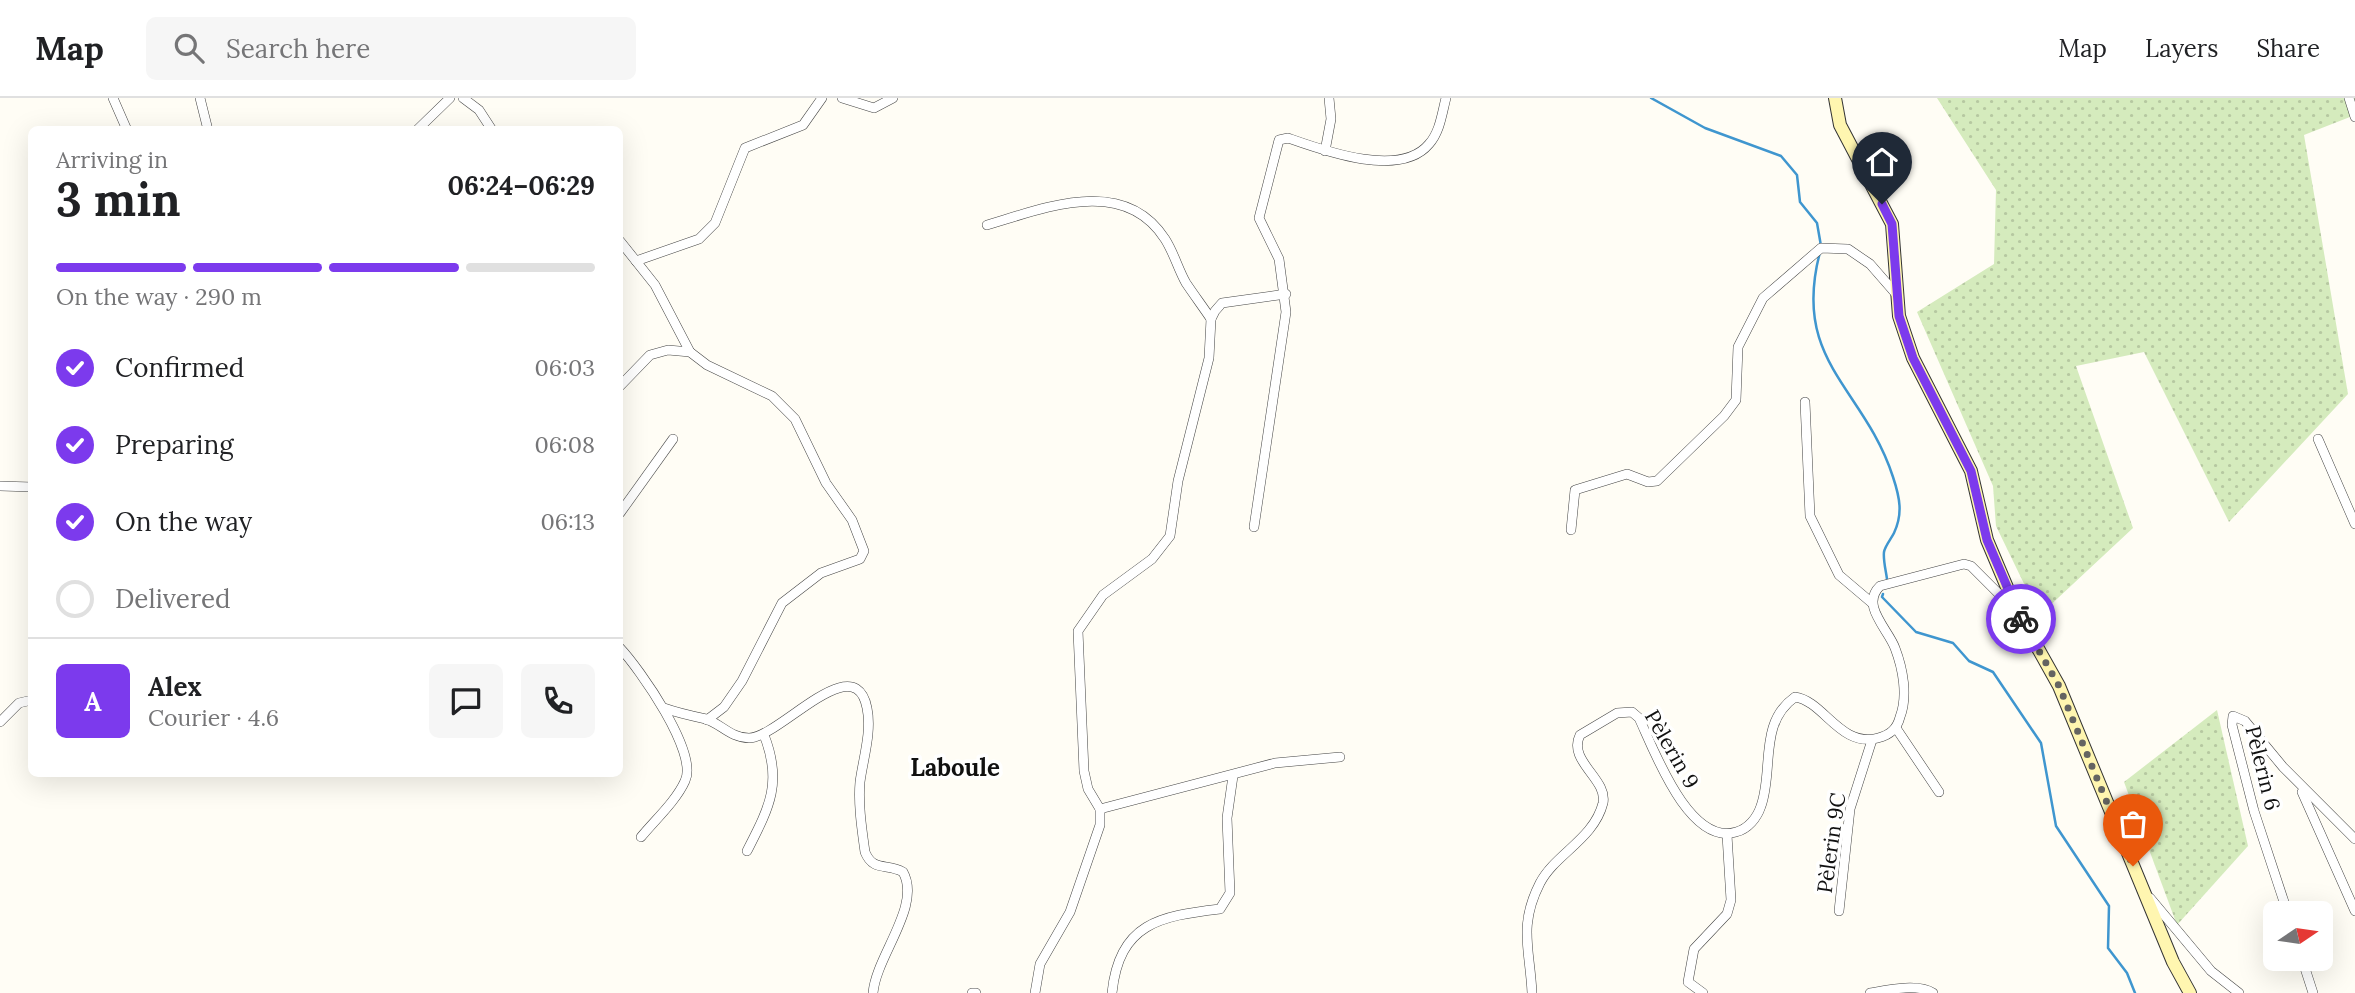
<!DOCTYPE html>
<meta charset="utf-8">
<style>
body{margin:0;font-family:Lora,serif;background:#f6f6f6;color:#202124;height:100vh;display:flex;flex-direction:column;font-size:26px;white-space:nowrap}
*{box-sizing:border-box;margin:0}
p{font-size:23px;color:#757577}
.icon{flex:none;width:38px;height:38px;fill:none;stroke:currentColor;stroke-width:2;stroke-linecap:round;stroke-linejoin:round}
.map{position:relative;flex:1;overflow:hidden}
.side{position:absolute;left:28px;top:28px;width:595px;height:651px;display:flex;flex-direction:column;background:#fff;border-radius:10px;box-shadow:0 7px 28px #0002}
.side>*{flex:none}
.needle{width:46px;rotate:77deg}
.tools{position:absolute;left:2263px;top:803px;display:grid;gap:14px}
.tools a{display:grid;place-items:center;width:70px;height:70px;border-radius:10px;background:#fff;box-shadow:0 7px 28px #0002;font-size:35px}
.pin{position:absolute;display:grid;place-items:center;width:60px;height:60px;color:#fff;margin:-72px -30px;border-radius:50% 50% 50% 0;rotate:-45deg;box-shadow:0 0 7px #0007}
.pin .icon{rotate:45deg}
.courier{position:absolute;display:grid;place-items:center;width:70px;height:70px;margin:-35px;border:5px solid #7c3aed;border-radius:50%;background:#fff;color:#222;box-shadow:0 2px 9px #0007}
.summary em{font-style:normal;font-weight:800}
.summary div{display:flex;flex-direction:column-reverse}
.summary{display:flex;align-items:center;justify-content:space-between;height:119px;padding:0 28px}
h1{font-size:46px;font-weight:800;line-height:52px}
.bar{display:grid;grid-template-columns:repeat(4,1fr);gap:10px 7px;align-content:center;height:84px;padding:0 28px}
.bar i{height:9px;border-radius:5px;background:#e0e0e0}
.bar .selected{background:#7c3aed}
.bar p{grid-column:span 4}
.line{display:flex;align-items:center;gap:18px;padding:0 28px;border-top:2px solid #e0e0e0}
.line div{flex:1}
.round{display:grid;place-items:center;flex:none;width:74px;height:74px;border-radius:10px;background:#f6f6f6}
ol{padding:0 28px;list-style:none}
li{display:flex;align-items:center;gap:21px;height:77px}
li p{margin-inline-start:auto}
li .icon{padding:7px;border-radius:50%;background:#7c3aed;color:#fff;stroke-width:4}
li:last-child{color:#757577}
li i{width:38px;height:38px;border:4px solid #e0e0e0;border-radius:50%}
header{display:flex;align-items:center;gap:42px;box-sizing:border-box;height:98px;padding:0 35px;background:#fff;border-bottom:2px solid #e0e0e0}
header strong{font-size:33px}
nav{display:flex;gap:38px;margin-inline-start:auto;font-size:24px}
.search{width:490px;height:63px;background:#f6f6f6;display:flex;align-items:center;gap:18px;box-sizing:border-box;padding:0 24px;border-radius:10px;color:#757577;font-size:26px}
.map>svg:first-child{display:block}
.grass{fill:url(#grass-dots)}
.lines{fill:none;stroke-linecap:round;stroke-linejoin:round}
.stream{stroke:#3f96cf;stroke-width:2.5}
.minor-casing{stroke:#444;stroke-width:10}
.secondary-casing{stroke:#333;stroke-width:14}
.minor{stroke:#fff;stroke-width:9}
.secondary{stroke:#fff6b0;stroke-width:12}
.done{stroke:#646461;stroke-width:7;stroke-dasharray:0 12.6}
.route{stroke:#7c3aed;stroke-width:9}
.labels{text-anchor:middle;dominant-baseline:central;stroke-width:7;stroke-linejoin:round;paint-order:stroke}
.street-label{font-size:21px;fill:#111;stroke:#fff}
.quarter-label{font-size:24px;font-weight:bold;fill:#111;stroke:#fff}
</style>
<header>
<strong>Map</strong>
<div class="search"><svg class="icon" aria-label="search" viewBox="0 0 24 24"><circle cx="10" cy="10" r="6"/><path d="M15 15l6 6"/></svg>Search here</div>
<nav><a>Map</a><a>Layers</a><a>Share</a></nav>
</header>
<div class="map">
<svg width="2355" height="895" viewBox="0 0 2355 895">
<defs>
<pattern id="grass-dots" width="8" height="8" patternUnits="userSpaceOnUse" patternTransform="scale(1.75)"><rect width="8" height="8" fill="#d5ebbd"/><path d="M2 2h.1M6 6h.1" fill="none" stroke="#b6c8a1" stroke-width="1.8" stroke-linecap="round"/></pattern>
</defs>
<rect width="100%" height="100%" fill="#fffdf5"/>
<!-- grass -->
<g class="grass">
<polygon points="1937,0 2355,0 2355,17 2304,37 2348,296 2229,424 2144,254 2076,268 2133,430 2043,514 2029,496 1996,428 1993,388 1917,214 1994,166 1996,92"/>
<polygon points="2217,612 2248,748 2177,827 2124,684"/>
</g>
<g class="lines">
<!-- stream -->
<g class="stream">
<polyline points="1651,0 1705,30 1781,58 1797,77 1800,104 1817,125 1821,148"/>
<path d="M1820,154C1791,264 1864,289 1893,379C1900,400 1903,416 1894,435C1891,441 1885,448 1884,454C1883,462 1886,473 1887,481"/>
<polyline points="1883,496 1882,499 1916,534 1953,545 1969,563 1993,574 2041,645 2056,728 2109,808 2108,850 2127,875 2135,895"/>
</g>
<defs>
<g id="minor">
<polyline points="113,0 127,32"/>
<polyline points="200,0 208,32"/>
<polyline points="463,0 479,12 492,32"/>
<polyline points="842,0 874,10 893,0"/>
<polyline points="2349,0 2355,19"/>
<polyline points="417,32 450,0"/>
<polyline points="1325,53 1331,21 1329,0"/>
<path d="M987,127C1045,110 1124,77 1165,141C1174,155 1178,171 1186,185C1194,197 1203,209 1211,221"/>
<polyline points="620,143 655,187 690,254"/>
<polyline points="636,163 699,141 715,125 745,50 803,27 822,0"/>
<polyline points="620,288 650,257 668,252 690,254 707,267 772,298 795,321 826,385 852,422 864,453 860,461 821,475 782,505 742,583 724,609 707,622"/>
<polyline points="1805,304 1810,418 1839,477 1872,505"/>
<polyline points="2318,341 2355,426"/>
<polyline points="0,388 32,389"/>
<polyline points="620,415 673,341"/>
<path d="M1254,429L1286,214L1279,161L1259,120L1279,42L1288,40C1322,52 1400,81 1429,46C1440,34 1442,15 1446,0"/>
<polyline points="1571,432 1575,392 1627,376 1648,384 1657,383 1724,318 1736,302 1738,249 1763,200 1821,150 1848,151 1870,166 1897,197"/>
<path d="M620,550C639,570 699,655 685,683C676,703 655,722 641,739"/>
<path d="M664,610C678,615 692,618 706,621C721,626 731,640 749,640C779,640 855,548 867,610C872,634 863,661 860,684C858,707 862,732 865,754C873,774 887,765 903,774C922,808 876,858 873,895"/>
<polyline points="0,624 19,605 32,602"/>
<polyline points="1896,630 1939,694"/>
<polyline points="2302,694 2355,813"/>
<polyline points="1100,711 1275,665 1340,659"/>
<path d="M747,753C769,710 783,685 764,637"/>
<polyline points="2150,800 2211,873 2239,895"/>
<polyline points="1839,813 1850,711 1872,642"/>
<polyline points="2288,816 2254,713 2232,627 2233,618 2245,623 2283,669 2355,741"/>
<polyline points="2302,861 2313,895"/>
<polyline points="972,895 976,895"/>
<polyline points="1035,895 1040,866 1070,814 1100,727 1100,711 1088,691 1084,673 1078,533 1103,497 1152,461 1170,438 1178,383 1209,260 1211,221 1215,213 1222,205 1286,196"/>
<path d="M1112,895C1119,825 1160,818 1220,811L1230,795L1227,720L1233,678"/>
<path d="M1532,895C1530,851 1518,828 1540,785C1555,756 1594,741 1603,705C1608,681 1567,663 1580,637L1617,615L1632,614L1639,620C1654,652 1689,748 1736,734C1748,731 1757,720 1761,708C1774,672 1758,625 1795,599C1824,603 1840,650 1878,640C1890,637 1897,631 1900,619C1908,598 1903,571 1895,550C1888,531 1860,507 1880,488L1964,466L1971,468L2014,511"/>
<polyline points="1703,895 1688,884 1694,851 1727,816 1731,802 1727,737"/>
<path d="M1870,895C1887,892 1918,885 1933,895"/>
</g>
<polyline id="secondary" points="1835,0 1840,27 1892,126 1899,218 1913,260 1971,373 1987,442 2017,513 2059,588 2173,864 2190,895"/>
</defs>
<!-- minor casing -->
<use href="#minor" class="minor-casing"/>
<!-- secondary casing -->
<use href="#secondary" class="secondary-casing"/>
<!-- minor -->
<use href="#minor" class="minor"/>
<!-- secondary -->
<use href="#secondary" class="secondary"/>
</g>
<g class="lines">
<!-- done -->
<polyline class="done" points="2021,521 2059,588 2133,768"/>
<!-- route -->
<polyline class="route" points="1882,106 1892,126 1899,218 1913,260 1971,373 1987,442 2021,521"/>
</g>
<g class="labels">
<!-- street labels -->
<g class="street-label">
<text transform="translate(1672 651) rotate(60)">Pèlerin 9</text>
<text transform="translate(2263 670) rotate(76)">Pèlerin 6</text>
<text transform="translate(1831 745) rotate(-82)">Pèlerin 9C</text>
</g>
<!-- quarter labels -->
<g class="quarter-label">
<text x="955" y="669">Laboule</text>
</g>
</g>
</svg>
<div class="tools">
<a><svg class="needle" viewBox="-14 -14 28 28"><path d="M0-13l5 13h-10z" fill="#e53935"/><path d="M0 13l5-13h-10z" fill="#757577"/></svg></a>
</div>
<div class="pin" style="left:2133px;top:768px;background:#ea580c"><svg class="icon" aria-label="bag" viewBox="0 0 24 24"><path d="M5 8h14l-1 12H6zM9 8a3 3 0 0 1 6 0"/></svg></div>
<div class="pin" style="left:1882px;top:106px;background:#1f2937"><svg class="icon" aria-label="home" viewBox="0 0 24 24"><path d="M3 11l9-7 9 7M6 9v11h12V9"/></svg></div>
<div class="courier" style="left:2021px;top:521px"><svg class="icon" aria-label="bike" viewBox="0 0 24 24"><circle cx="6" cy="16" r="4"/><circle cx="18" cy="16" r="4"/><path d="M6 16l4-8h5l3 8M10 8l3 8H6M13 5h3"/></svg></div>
<section class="side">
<div class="summary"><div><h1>3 min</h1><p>Arriving in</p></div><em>06:24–06:29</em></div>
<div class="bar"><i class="selected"></i><i class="selected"></i><i class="selected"></i><i></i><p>On the way · 290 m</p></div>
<ol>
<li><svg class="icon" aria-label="check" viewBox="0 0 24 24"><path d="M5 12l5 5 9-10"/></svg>Confirmed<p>06:03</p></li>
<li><svg class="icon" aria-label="check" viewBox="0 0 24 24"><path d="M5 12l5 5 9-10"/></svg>Preparing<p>06:08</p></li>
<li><svg class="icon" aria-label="check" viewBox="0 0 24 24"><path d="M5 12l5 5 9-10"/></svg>On the way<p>06:13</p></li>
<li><i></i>Delivered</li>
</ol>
<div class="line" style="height:126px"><b class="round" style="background:#7c3aed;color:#fff">A</b><div><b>Alex</b><p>Courier · 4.6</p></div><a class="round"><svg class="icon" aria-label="chat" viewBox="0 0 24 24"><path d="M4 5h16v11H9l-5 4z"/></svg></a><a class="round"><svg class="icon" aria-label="phone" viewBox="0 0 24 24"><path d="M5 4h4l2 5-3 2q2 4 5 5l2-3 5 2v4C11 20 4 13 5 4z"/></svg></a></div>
</section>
</div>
